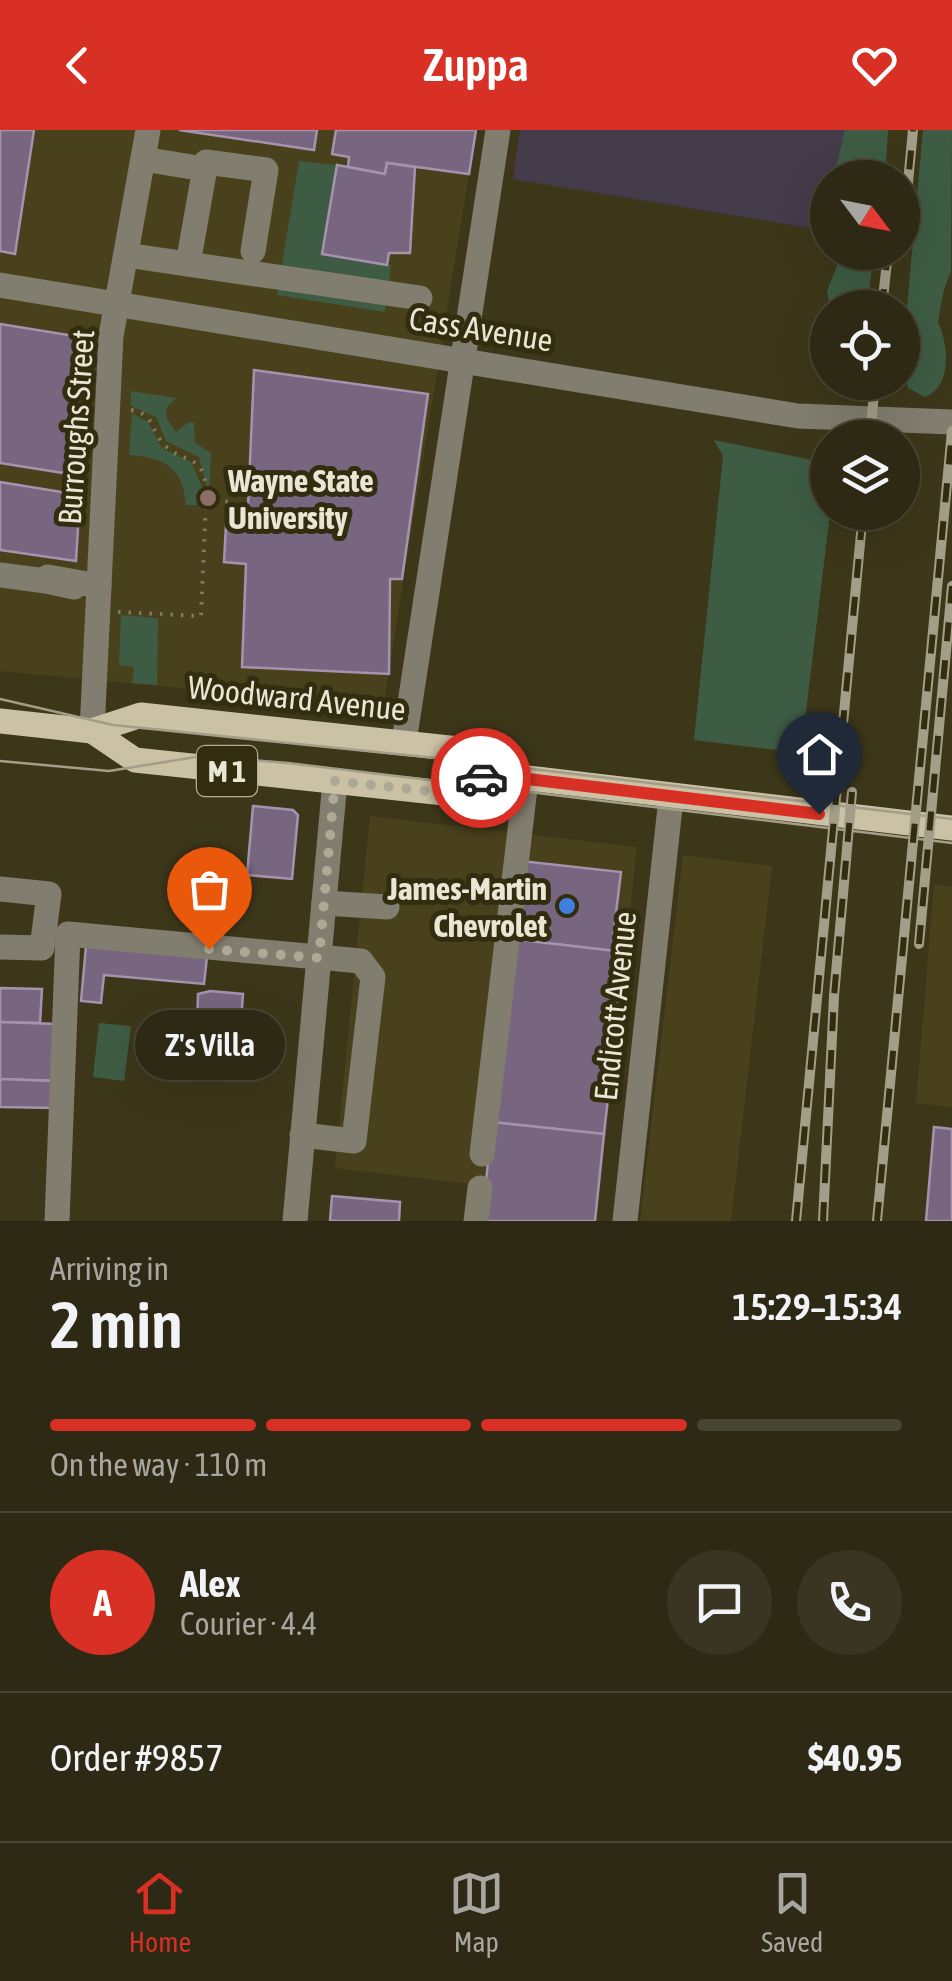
<!DOCTYPE html>
<meta charset="utf-8">
<style>
body{margin:0;font-family:"Asap Condensed",sans-serif;background:#3a3522;color:#f1f3f6;height:100vh;display:flex;flex-direction:column;font-size:38px;white-space:nowrap}
*{box-sizing:border-box;margin:0}
p{font-size:32px;color:#a7a6a0}
.icon{flex:none;width:55px;height:55px;fill:none;stroke:currentColor;stroke-width:2;stroke-linecap:round;stroke-linejoin:round}
.map{position:relative;height:1091px;overflow:hidden}
.drawer{display:flex;flex-direction:column;background:#2e2914;flex:1}
.drawer>*{flex:none}
.needle{width:65px;rotate:122deg}
.tools{position:absolute;left:810px;top:30px;display:grid;gap:20px}
.tools a{display:grid;place-items:center;width:110px;height:110px;border-radius:50%;background:#2e2914;box-shadow:0 10px 40px #0002,0 0 0 2px #494534;font-size:50px}
.pin{position:absolute;display:grid;place-items:center;width:85px;height:85px;color:#fff;margin:-102px -42px;border-radius:50% 50% 50% 0;rotate:-45deg;box-shadow:0 0 10px #0007}
.pin .icon{rotate:45deg}
.courier{position:absolute;display:grid;place-items:center;width:100px;height:100px;margin:-50px;border:8px solid #d93025;border-radius:50%;background:#fff;color:#222;box-shadow:0 2px 12px #0007}
.bubble{position:absolute;height:70px;border-radius:35px;background:#2e2914;box-shadow:0 10px 40px #0002,0 0 0 2px #494534;font-size:32px;font-weight:600;line-height:70px;text-align:center}
.overview em{font-style:normal;font-weight:600}
.overview div{display:flex;flex-direction:column-reverse}
.overview{display:flex;align-items:center;justify-content:space-between;height:170px;padding:0 50px}
h1{font-size:65px;font-weight:600;line-height:75px}
.bar{display:grid;grid-template-columns:repeat(4,1fr);gap:15px 10px;align-content:center;height:120px;padding:0 50px}
.bar i{height:12px;border-radius:8px;background:#494534}
.bar .selected{background:#d93025}
.bar p{grid-column:span 4}
.line{display:flex;align-items:center;gap:25px;padding:0 50px;border-top:2px solid #494534}
.line div{flex:1}
.round{display:grid;place-items:center;flex:none;width:105px;height:105px;border-radius:52px;background:#3a3522}
header{display:flex;justify-content:space-between;align-items:center;height:130px;padding:0 50px;background:#d93025;color:#fff;font-size:45px;font-weight:600}
.tab-bar{display:flex;justify-content:space-around;align-items:center;height:140px;border-top:2px solid #494534;background:#2e2914;font-size:28px;color:#a7a6a0}
.tab-bar a{display:grid;justify-items:center;gap:5px}
.tab-bar .selected{color:#d93025}
.map>svg:first-child{display:block}
.built{fill:#49411c}
.industrial{fill:#443b4b}
.green{fill:#3e5c44}
.building{fill:#78657f;stroke:#a792ae;stroke-width:2.5}
.lines{fill:none;stroke-linecap:round;stroke-linejoin:round}
.path{stroke:#7f7a61;stroke-width:4;stroke-dasharray:2.5 8;stroke-linecap:butt}
.minor{stroke:#817d6f;stroke-width:25}
.major{stroke:#cbc2a6;stroke-width:25}
.tram{stroke:#a39e88;stroke-width:2.5}
.rail-casing{stroke:#a39e88;stroke-width:10}
.rail{stroke:#332d10;stroke-width:6;stroke-dasharray:19;stroke-linecap:butt}
.done{stroke:#ada994;stroke-width:10;stroke-dasharray:0 18}
.route{stroke:#d93025;stroke-width:12}
.education-dot{fill:#8d6e63;stroke:#332d10;stroke-width:4}
.shop-dot{fill:#3f7fe0;stroke:#332d10;stroke-width:4}
.labels{text-anchor:middle;dominant-baseline:central;stroke-width:10;stroke-linejoin:round;paint-order:stroke}
.shield{fill:#332d10;stroke:#b3ae9a;stroke-width:2.5}
.shield-label{font-size:30px;font-weight:bold;fill:#eae6d5}
.street-label{font-size:32px;fill:#eae6d5;stroke:#332d10}
.poi-label{font-size:32px;font-weight:bold;fill:#eae6d5;stroke:#332d10;text-anchor:start}
</style>
<header><svg class="icon" aria-label="back" viewBox="0 0 24 24"><path d="M15 5l-7 7 7 7"/></svg>Zuppa<svg class="icon" aria-label="heart" viewBox="0 0 24 24"><path d="M12 20l-8-8c-3-5 5-10 8-4 3-6 11-1 8 4z"/></svg></header>
<div class="map">
<svg width="952" height="1091" viewBox="0 0 952 1091">
<rect width="100%" height="100%" fill="#3d371a"/>
<!-- built -->
<g class="built">
<polygon points="0,0 476,0 383,577 0,541"/>
<polygon points="370,686 637,717 596,1091 465,1091 469,1054 335,1038"/>
<polygon points="683,725 772,736 731,1091 640,1091"/>
<polygon points="934,755 952,757 952,977 916,973"/>
</g>
<!-- industrial -->
<polygon class="industrial" points="520,0 853,0 846,47 828,48 827,101 513,49"/>
<!-- green -->
<g class="green">
<polygon points="845,0 888,0 885,47 845,47 835,42"/>
<path d="M923,0H952L951,142C943,157 941,175 938,192C949,216 952,256 925,267L908,258L902,233Z"/>
<polygon points="299,31 337,35 322,124 391,135 385,182 277,165"/>
<polygon points="842,123 874,123 867,177 830,177 827,161"/>
<polygon points="131,261 176,268 166,278 167,289 176,302 189,292 194,293 195,313 211,323 209,365 199,327 166,311 156,287 131,276"/>
<path d="M132,283L148,292L162,318L191,332L202,357L203,375H186C183,338 165,327 129,325Z"/>
<polygon points="714,310 827,333 830,383 801,623 694,610 723,326"/>
<polygon points="121,485 158,488 157,555 132,553 134,537 119,535"/>
<polygon points="99,893 131,896 124,951 93,947"/>
</g>
<!-- building -->
<g class="building">
<polygon points="0,0 34,0 15,124 0,121"/>
<polygon points="179,0 317,0 314,20"/>
<polygon points="336,0 476,0 469,44 387,33 385,44 348,37 349,27 332,24"/>
<polygon points="387,33 415,37 410,123 389,123 387,135 322,124 337,35 385,44"/>
<polygon points="0,194 87,208 82,346 0,333"/>
<polygon points="254,240 428,264 402,449 390,449 389,544 242,537 246,434 224,432 227,377 248,377"/>
<polygon points="0,352 80,365 76,431 0,420"/>
<polygon points="253,676 293,680 298,685 292,749 247,745"/>
<polygon points="521,731 621,742 613,808 624,822 512,809"/>
<polygon points="512,809 624,822 604,1004 492,992"/>
<polygon points="86,816 207,827 204,854 104,845 101,873 81,871"/>
<polygon points="0,858 42,859 40,893 0,892"/>
<polygon points="210,861 243,864 241,892 218,890 217,901 197,899 198,864"/>
<polygon points="0,892 57,894 55,951 0,949"/>
<polygon points="0,949 55,951 54,978 0,977"/>
<polygon points="492,992 604,1004 595,1091 482,1091"/>
<polygon points="934,997 952,999 952,1091 926,1091"/>
<polygon points="332,1066 400,1072 399,1091 330,1091"/>
</g>
<g class="lines">
<!-- path -->
<g class="path">
<path d="M131,280C154,284 150,298 162,312C183,338 208,318 206,371L233,372"/>
<polyline points="118,482 201,486 206,371"/>
</g>
<!-- minor -->
<g class="minor">
<polyline points="143,29 204,39"/>
<polyline points="126,125 420,168"/>
<polyline points="188,134 206,32 266,40 253,121"/>
<polyline points="0,155 798,286 952,292"/>
<polyline points="0,445 46,451"/>
<polyline points="77,453 74,457 46,451 48,447 99,456"/>
<polyline points="92,601 111,206 148,0"/>
<polyline points="404,612 498,0"/>
<polyline points="0,759 49,764 42,818 0,817"/>
<polyline points="324,773 387,777"/>
<polyline points="482,1024 526,649"/>
<polyline points="57,1091 68,804 361,831 373,847 354,1011 302,1005"/>
<polyline points="295,1091 335,651"/>
<polyline points="476,1091 480,1058"/>
<polyline points="625,1091 671,668"/>
</g>
<!-- major -->
<g class="major">
<polyline points="0,591 92,601 141,585 468,620 486,643 952,698"/>
<polyline points="92,601 135,630 463,665 486,643"/>
</g>
<!-- tram -->
<g class="tram">
<polyline points="0,569 113,595 465,631 952,689"/>
<polyline points="0,631 109,641 202,626 288,633 952,713"/>
</g>
<defs>
<g id="rail">
<polyline points="902,115 913,0"/>
<polyline points="882,178 888,122"/>
<polyline points="870,308 875,252"/>
<polyline points="919,814 952,456"/>
<polyline points="796,1091 863,382"/>
<polyline points="823,1091 834,866 852,662"/>
<polyline points="877,1091 952,301"/>
</g>
</defs>
<!-- rail casing -->
<use href="#rail" class="rail-casing"/>
<!-- rail -->
<use href="#rail" class="rail"/>
</g>
<g class="lines">
<!-- done -->
<polyline class="done" points="209,819 319,828 335,651 463,665 481,648"/>
<!-- route -->
<polyline class="route" points="481,648 486,644 819,684"/>
</g>
<!-- markers -->
<circle class="education-dot" cx="208" cy="368" r="10"/>
<circle class="shop-dot" cx="567" cy="776" r="10"/>
<g class="labels">
<!-- shield labels -->
<rect class="shield" x="197" y="616" width="60" height="50" rx="8"/>
<g class="shield-label">
<text x="227" y="641">M 1</text>
</g>
<!-- street labels -->
<g class="street-label">
<text transform="translate(481 199) rotate(9)">Cass Avenue</text>
<text transform="translate(76 297) rotate(-86)">Burroughs Street</text>
<text transform="translate(297 568) rotate(6)">Woodward Avenue</text>
<text transform="translate(615 876) rotate(-84)">Endicott Avenue</text>
</g>
<!-- poi labels -->
<g class="poi-label">
<text x="228" y="350">Wayne State<tspan x="228" dy="37">University</tspan></text>
<text x="547" y="758" text-anchor="end">James-Martin<tspan x="547" dy="37">Chevrolet</tspan></text>
</g>
</g>
</svg>
<div class="tools">
<a><svg class="needle" viewBox="-14 -14 28 28"><path d="M0-13l5 13h-10z" fill="#e53935"/><path d="M0 13l5-13h-10z" fill="#a7a6a0"/></svg></a>
<a><svg class="icon" aria-label="locate" viewBox="0 0 24 24"><circle cx="12" cy="12" r="6"/><path d="M12 2v4M12 18v4M2 12h4M18 12h4"/></svg></a>
<a><svg class="icon" aria-label="layers" viewBox="0 0 24 24"><path d="M12 4l9 5-9 5-9-5zM3 14l9 5 9-5"/></svg></a>
</div>
<div class="pin" style="left:209px;top:819px;background:#ea580c"><svg class="icon" aria-label="bag" viewBox="0 0 24 24"><path d="M5 8h14l-1 12H6zM9 8a3 3 0 0 1 6 0"/></svg></div>
<div class="pin" style="left:819px;top:684px;background:#1f2937"><svg class="icon" aria-label="home" viewBox="0 0 24 24"><path d="M3 11l9-7 9 7M6 9v11h12V9"/></svg></div>
<div class="courier" style="left:481px;top:648px"><svg class="icon" aria-label="car" viewBox="0 0 24 24"><path d="M5 17H2v-5l4-1 3-4h7l3 4 3 1v5h-3M9 17h6M6 11h13"/><circle cx="7" cy="17" r="2"/><circle cx="17" cy="17" r="2"/></svg></div>
<div class="bubble" style="left:135px;top:880px;width:150px">Z's Villa</div>
</div>
<section class="drawer">
<div class="overview"><div><h1>2 min</h1><p>Arriving in</p></div><em>15:29–15:34</em></div>
<div class="bar"><i class="selected"></i><i class="selected"></i><i class="selected"></i><i></i><p>On the way · 110 m</p></div>
<div class="line" style="height:180px"><b class="round" style="background:#d93025;color:#fff">A</b><div><b>Alex</b><p>Courier · 4.4</p></div><a class="round"><svg class="icon" aria-label="chat" viewBox="0 0 24 24"><path d="M4 5h16v11H9l-5 4z"/></svg></a><a class="round"><svg class="icon" aria-label="phone" viewBox="0 0 24 24"><path d="M5 4h4l2 5-3 2q2 4 5 5l2-3 5 2v4C11 20 4 13 5 4z"/></svg></a></div>
<div class="line" style="height:130px"><div>Order #9857</div><b>$40.95</b></div>
</section>
<nav class="tab-bar">
<a class="selected"><svg class="icon" aria-label="home" viewBox="0 0 24 24"><path d="M3 11l9-7 9 7M6 9v11h12V9"/></svg>Home</a>
<a><svg class="icon" aria-label="map" viewBox="0 0 24 24"><path d="M3 6l6-2 6 2 6-2v14l-6 2-6-2-6 2zM9 4v14M15 6v14"/></svg>Map</a>
<a><svg class="icon" aria-label="saved" viewBox="0 0 24 24"><path d="M7 4h10v16l-5-4-5 4z"/></svg>Saved</a>
</nav>
